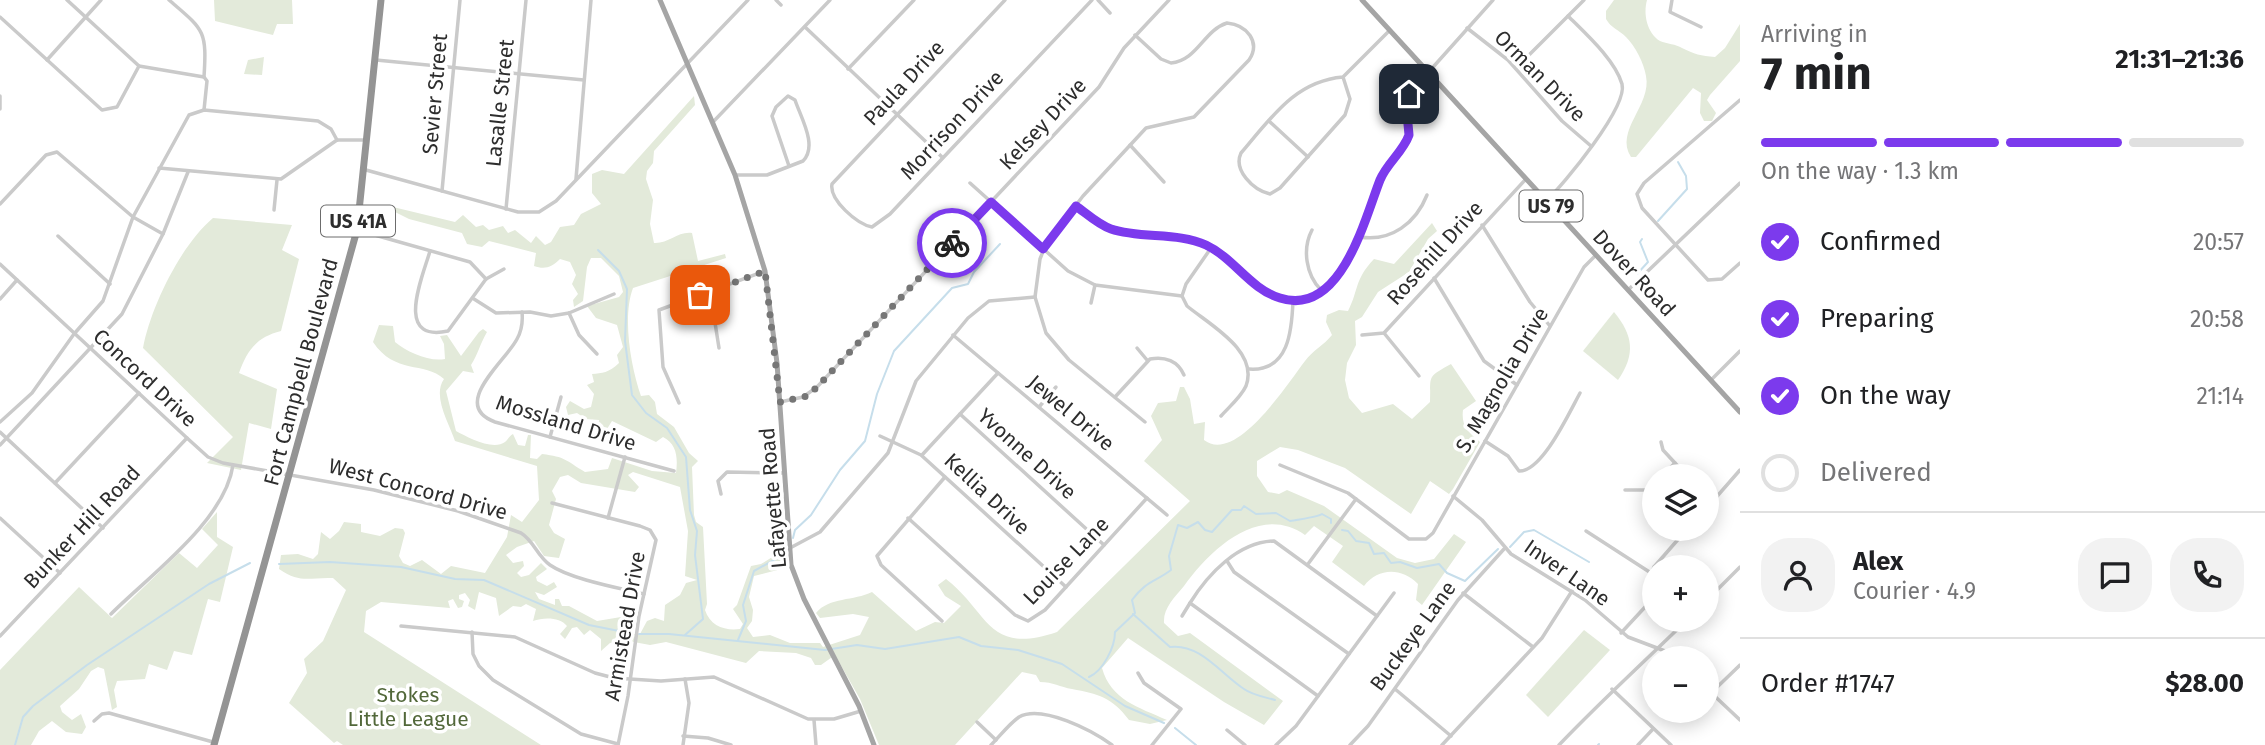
<!DOCTYPE html>
<meta charset="utf-8">
<style>
body{margin:0;font-family:"Fira Sans",sans-serif;background:#f2f2f2;color:#202124;height:100vh;display:flex;flex-direction:column;font-size:26px;white-space:nowrap}
*{box-sizing:border-box;margin:0}
p{font-size:23px;color:#757577}
.icon{flex:none;width:38px;height:38px;fill:none;stroke:currentColor;stroke-width:2;stroke-linecap:round;stroke-linejoin:round}
.map{position:relative;flex:1;overflow:hidden}
.sheet{display:flex;flex-direction:column;background:#fff;width:525px}
.sheet>*{flex:none}
.buttons{position:absolute;left:1642px;top:464px;display:grid;gap:14px}
.buttons a{display:grid;place-items:center;width:77px;height:77px;border-radius:50%;background:#fff;box-shadow:0 4px 18px #0003;font-size:35px}
.pin{position:absolute;display:grid;place-items:center;width:60px;height:60px;color:#fff;margin:-30px;border-radius:14px;box-shadow:0 4px 10px #0006}
.courier{position:absolute;display:grid;place-items:center;width:70px;height:70px;margin:-35px;border:5px solid #7c3aed;border-radius:50%;background:#fff;color:#222;box-shadow:0 2px 9px #0007}
.headline em{font-style:normal;font-weight:700}
.headline div{display:flex;flex-direction:column-reverse}
.headline{display:flex;align-items:center;justify-content:space-between;height:119px;padding:0 21px}
h1{font-size:46px;font-weight:700;line-height:52px}
.bar{display:grid;grid-template-columns:repeat(4,1fr);gap:10px 7px;align-content:center;height:84px;padding:0 21px}
.bar i{height:9px;border-radius:5px;background:#e0e0e0}
.bar .selected{background:#7c3aed}
.bar p{grid-column:span 4}
.line{display:flex;align-items:center;gap:18px;padding:0 21px;border-top:2px solid #e0e0e0}
.line div{flex:1}
.round{display:grid;place-items:center;flex:none;width:74px;height:74px;border-radius:28px;background:#f2f2f2}
ol{padding:0 21px;list-style:none}
li{display:flex;align-items:center;gap:21px;height:77px}
li p{margin-inline-start:auto}
li .icon{padding:7px;border-radius:50%;background:#7c3aed;color:#fff;stroke-width:4}
li:last-child{color:#757577}
li i{width:38px;height:38px;border:4px solid #e0e0e0;border-radius:50%}
main{display:flex;flex:1;min-height:0}
.map>svg:first-child{display:block}
.green{fill:#e3eada;fill-rule:evenodd}
.lines{fill:none;stroke-linecap:round;stroke-linejoin:round}
.stream{stroke:#c6deeb;stroke-width:2}
.minor{stroke:#cacaca;stroke-width:3.5}
.major{stroke:#a5a5a5;stroke-width:5}
.highway{stroke:#949494;stroke-width:7}
.done{stroke:#767676;stroke-width:7;stroke-dasharray:0 12.6}
.route{stroke:#7c3aed;stroke-width:9}
.labels{text-anchor:middle;dominant-baseline:central;stroke-width:7;stroke-linejoin:round;paint-order:stroke}
.shield{fill:#fff;stroke:#6c6c6c;stroke-width:2}
.shield-label{font-size:19px;font-weight:bold;fill:#2d2d2d}
.street-label{font-size:21px;fill:#2d2d2d;stroke:#fff}
.park-label{font-size:21px;fill:#52683a;stroke:#fff}
</style>
<main>
<div class="map">
<svg width="1740" height="745" viewBox="0 0 1740 745">
<rect width="100%" height="100%" fill="#fff"/>
<!-- green -->
<g class="green">
<polygon points="214,0 292,0 293,24 277,24 273,35 215,21"/>
<path d="M1614,0H1647C1643,14 1647,33 1660,41C1667,44 1676,44 1682,48C1694,54 1701,56 1715,57L1725,48L1740,24V61L1710,95L1707,100L1716,113L1712,121H1704L1700,113L1701,93L1693,88L1636,157H1631C1614,131 1652,105 1646,76C1644,63 1635,46 1626,37C1619,30 1611,28 1606,19V11Z"/>
<polygon points="264,57 262,75 244,74 248,60"/>
<path d="M694,96L695,105L654,151L653,163L647,171L646,179L653,200L650,224L654,243C668,244 678,231 692,233L698,261L725,254L726,258L633,288C622,317 631,368 641,396L649,395L655,402L657,414L674,427L689,453L698,461L692,467L694,515L696,522L703,527L707,604L705,610C710,626 725,631 740,629L743,624L733,609L737,605L751,566L761,564L785,549L789,567L754,576L749,597L753,610L752,621L747,628L753,637L770,635L790,643H820L823,647L860,635L869,617L853,614L820,618L816,613C829,597 854,601 872,592L916,631L935,622L944,623L961,606L945,596L938,585L946,579C989,612 987,656 1057,632L1190,501L1144,461L1162,440L1151,416L1158,403L1176,401L1180,387H1184L1190,399L1194,424L1205,422L1204,440C1236,465 1288,383 1305,361C1312,351 1324,345 1332,335L1326,322L1327,315L1339,310L1348,311C1359,290 1354,280 1374,259L1394,264L1432,223L1437,231L1428,239L1409,272L1378,292L1362,317L1355,321L1356,345L1347,363L1345,380L1349,398L1362,413L1393,404L1412,419L1430,402C1431,375 1426,378 1451,364L1476,401L1463,410C1461,426 1468,432 1480,442L1453,489L1449,494L1430,481L1411,514L1345,468L1298,450L1280,447L1257,461V476L1268,492L1279,494L1287,490L1324,506L1397,558L1415,563L1434,559L1454,534L1466,542L1422,605L1416,600L1418,584C1401,567 1378,568 1364,586L1332,562L1343,546L1314,526L1305,535C1259,503 1210,550 1184,586C1175,597 1163,608 1164,623L1178,636L1190,633L1283,701L1264,725L1224,702L1128,638L1102,668C1111,700 1138,707 1167,720L1150,724L1129,720C1112,697 1098,694 1072,689C1060,687 1053,682 1040,682L1036,675L1022,672L955,745H879L860,699L835,655L821,665H815L811,658L796,653L759,651L746,663L666,642L650,645L623,640L610,643L601,651V639L590,630L584,635L577,627L572,628L565,639L560,634L567,626C560,617 544,617 533,621L536,609L526,604L521,607L513,606L499,616L496,598L479,592L475,610L468,606L470,600L465,593L459,595V599L464,601L462,607L458,608L453,599L448,601L450,608L381,602L366,611L364,632L541,745H343L337,741L334,743L289,703L307,673L304,659L323,641L346,590L333,578C309,577 301,584 279,569L281,555L298,554L313,559L318,554L321,532L330,539L339,531L344,522L361,524V532L380,536L395,528L403,529L405,533L399,556L403,563L410,566L422,560L441,574L451,566L485,573L507,537L511,515L522,522L539,500L537,466L455,441C449,423 432,396 444,379C424,361 395,375 373,342L379,325L393,326L395,342C407,352 429,362 445,359L444,344L440,336L447,335L461,356L479,332L483,329L487,332C480,344 478,354 471,365L474,373L463,371L446,391L456,431C467,437 493,451 505,442C508,440 509,436 513,434L518,445L525,446L528,435H531L530,458L537,459L542,454C566,457 565,460 585,472L608,469L612,458L652,471L676,473C678,458 677,444 663,437L656,442L612,421L602,437L598,436L599,420L586,419L577,413L568,415L566,407L570,401L584,409L591,407L594,394L587,385L594,382L592,374C602,373 609,373 619,363L617,355L623,347L617,325L596,318L587,306L619,297L623,292L619,276L601,258H591L587,267L583,301L574,307L573,300L578,294L572,284L576,275L570,262L560,259C552,267 545,270 534,266L536,253L489,241L482,247L467,244L462,233L409,219L391,210L393,207L455,222L463,215L476,227L483,225L489,230L503,226L508,233L515,230L531,243L536,236L545,245L551,242L560,227L574,225L581,214L601,204L592,193V174L602,170L624,174ZM633,472L680,487L688,531L685,576L697,580L686,583L680,595L665,605L664,621L655,618L647,621L640,634H628L617,628L630,622L627,616L597,621L569,606H562L559,599H555V605L539,599L535,592L544,595L557,587L554,582L547,586L537,581L536,577L547,569L541,563L529,575L521,577L517,573L524,566L523,561L513,563L506,555L517,547L534,541L544,556L559,558L565,539L554,533L549,525L556,499L552,491L560,477L568,475L581,483L635,492L639,487L628,475Z"/>
<path d="M213,218L292,225L282,250L299,259L281,331C257,337 247,350 239,373L277,389L271,429L249,423L241,470L207,463L233,437L143,348C151,306 181,245 213,218Z"/>
<path d="M1614,312C1633,335 1636,354 1618,380L1583,351Z"/>
<polygon points="217,512 217,537 233,547 220,602 208,599 192,655 174,651 167,670 149,664 145,679 117,681 114,690 117,707 112,710 104,669 98,667 91,671 79,689 60,706 62,712 72,720 81,714 86,727 82,734 66,732 52,721 39,731 31,745 0,745 0,670 79,587 112,618 179,553 197,568 218,545 202,529"/>
<polygon points="1584,630 1610,650 1548,717 1526,695"/>
</g>
<g class="lines">
<!-- stream -->
<g class="stream">
<polyline points="1658,221 1687,189 1686,176 1678,162"/>
<polyline points="598,250 619,271 627,289 625,341 632,395 646,413 667,428 686,457 690,510 697,531 695,555 703,619 685,635"/>
<polyline points="1637,274 1648,262 1640,242 1642,239"/>
<polyline points="1342,530 1348,531 1356,541 1369,543 1374,554 1384,553 1391,563 1400,562 1417,568 1439,564 1447,573 1465,581 1498,549"/>
<polyline points="793,538 795,530 811,515 840,470 865,441 877,394 894,351 952,288 968,284 974,272 1000,244"/>
<polyline points="1510,547 1524,532 1534,530 1589,562"/>
<polyline points="279,564 330,562 401,567 455,579 484,580 589,625 629,633"/>
<path d="M1133,614L1170,647C1200,643 1221,674 1244,689C1252,695 1265,697 1275,700"/>
<polyline points="639,634 669,634 825,650 857,645 885,649 959,637 981,646 1018,650 1062,664 1125,706 1164,723"/>
<polyline points="738,640 746,621 743,605 754,571 783,555"/>
<path d="M1089,677C1103,671 1115,647 1115,632L1135,613L1132,600C1146,581 1155,582 1171,570L1169,556L1178,525L1187,528L1198,522L1205,530L1212,532L1232,510H1241L1244,506L1256,514L1276,513L1290,521C1296,520 1318,517 1322,514L1331,519V523"/>
<polyline points="1175,728 1196,745"/>
<polyline points="15,745 23,717 33,706 87,665 209,584 250,563"/>
<polyline points="1598,745 1599,744"/>
</g>
<!-- minor -->
<g class="minor">
<polyline points="67,0 139,66 204,77 207,81 204,110"/>
<path d="M169,0C204,30 207,30 204,77"/>
<polyline points="776,0 781,5"/>
<path d="M1005,0L832,184C829,200 857,224 872,227L890,214L1092,0"/>
<polyline points="1098,0 1110,13"/>
<polyline points="1672,0 1670,12 1701,27"/>
<polyline points="0,17 102,110 117,107 139,66"/>
<polyline points="805,27 942,157"/>
<polyline points="1467,28 1508,60 1562,121 1591,146"/>
<path d="M1135,35L1161,59L1171,63C1197,61 1204,30 1227,23C1247,25 1261,42 1249,60L1194,117L1146,128L1083,196L1046,244L1040,259L1035,297L1046,333L1069,360L1145,422"/>
<polyline points="47,60 101,0"/>
<polyline points="376,60 584,80"/>
<polyline points="1516,68 1584,0"/>
<polyline points="848,69 914,0"/>
<path d="M1343,77L1350,99L1345,115L1280,188L1270,194C1253,190 1233,170 1241,153C1271,118 1295,81 1343,77L1389,31"/>
<polyline points="0,96 0,109"/>
<polyline points="1740,100 1644,183 1637,194 1642,208 1708,280 1722,279 1740,263"/>
<polyline points="1269,121 1308,157"/>
<polyline points="713,122 830,0"/>
<polyline points="337,140 367,140"/>
<polyline points="1130,145 1164,182"/>
<polyline points="159,168 281,179 337,140"/>
<polyline points="366,170 518,212 539,212 556,201 748,0"/>
<path d="M735,175H767L803,161C818,146 801,118 795,100L788,96L776,107L772,116L789,166"/>
<polyline points="576,179 591,0"/>
<polyline points="970,183 1068,271 1095,285 1182,296"/>
<polyline points="442,191 460,0"/>
<path d="M1546,201C1564,184 1628,107 1622,84C1615,60 1586,34 1568,16"/>
<polyline points="0,204 46,155 57,152 133,217 163,234"/>
<path d="M1076,206C1087,213 1099,225 1111,229C1141,239 1178,232 1206,245C1234,258 1250,288 1280,298C1344,320 1364,212 1383,175C1390,161 1403,151 1409,135L1406,102L1409,94L1493,0"/>
<polyline points="506,209 526,0"/>
<polyline points="274,210 277,180"/>
<polyline points="1482,225 1530,302 1550,326"/>
<polyline points="357,230 470,262 486,279"/>
<path d="M1312,230C1302,249 1306,275 1321,290"/>
<polyline points="58,236 110,284"/>
<path d="M1360,237C1391,242 1416,223 1427,195"/>
<path d="M1211,248L1186,284L1182,296L1187,306C1210,325 1259,351 1246,386C1241,397 1229,407 1221,416"/>
<path d="M430,251C423,276 393,343 448,331L486,279"/>
<path d="M0,264L187,438L208,457L223,463L374,490L458,511L521,533C534,541 537,556 550,565C570,579 619,588 644,594"/>
<polyline points="1434,278 1484,361 1517,385"/>
<polyline points="486,279 504,269"/>
<polyline points="1628,290 1740,183"/>
<polyline points="710,291 719,348"/>
<polyline points="0,299 17,280"/>
<polyline points="474,299 496,313 530,312 551,316 569,313 614,294"/>
<polyline points="1091,303 1095,285"/>
<path d="M522,312C523,322 522,330 517,339C506,361 449,405 495,422L674,471"/>
<polyline points="569,313 579,335 597,354"/>
<polyline points="1384,333 1419,376"/>
<polyline points="953,335 1167,515"/>
<polyline points="1362,335 1384,333 1526,179"/>
<polyline points="1137,348 1147,360"/>
<path d="M1249,369C1289,372 1292,330 1293,300"/>
<polyline points="1711,380 1740,351"/>
<path d="M1115,397L1150,359C1165,356 1178,361 1184,375"/>
<polyline points="780,402 803,397 817,387 1099,87 1124,48 1169,0"/>
<polyline points="679,403 663,367 659,310 765,271"/>
<polyline points="1039,407 1056,387"/>
<polyline points="960,414 1104,545"/>
<polyline points="0,422 32,393 74,334 103,301 133,217 189,115 204,110 318,121 331,129 337,140"/>
<polyline points="0,432 103,528"/>
<polyline points="880,436 921,455 1066,587"/>
<polyline points="550,437 561,397"/>
<path d="M1485,441L1508,456L1519,471C1542,472 1569,413 1580,393"/>
<polyline points="1661,442 1663,450 1687,476"/>
<polyline points="0,445 122,314 163,234 188,172"/>
<polyline points="922,455 998,373"/>
<polyline points="1280,465 1348,493 1409,539 1426,539 1433,533 1584,267 1596,255"/>
<polyline points="1662,476 1675,463"/>
<polyline points="55,483 139,393"/>
<polyline points="1625,490 1645,490 1654,485"/>
<polyline points="721,494 718,481 727,472 784,473"/>
<polyline points="1453,496 1482,520 1511,554 1585,600 1628,637 1665,651 1674,658"/>
<polyline points="1706,497 1712,503"/>
<polyline points="552,503 640,526 650,530 656,540 639,616 628,696 618,745"/>
<polyline points="1706,509 1740,470"/>
<polyline points="0,518 60,573"/>
<polyline points="608,518 625,457"/>
<polyline points="908,518 1015,615 1028,621 1045,610 1147,498"/>
<polyline points="1586,531 1651,573"/>
<polyline points="790,548 820,532 888,453 916,381 968,318 989,301 1035,297"/>
<polyline points="1227,561 1234,572 1349,654"/>
<polyline points="1308,564 1356,499"/>
<polyline points="1654,567 1688,528"/>
<polyline points="1463,593 1533,647"/>
<polyline points="1706,601 1740,567"/>
<path d="M111,614C150,575 225,521 233,465"/>
<polyline points="1182,616 1190,603"/>
<polyline points="942,621 881,565 877,556 945,477"/>
<polyline points="401,626 515,637 595,673 614,678 661,681 714,677 808,719 834,719 861,711"/>
<polyline points="472,632 473,654 479,666 493,680 581,734 618,744"/>
<polyline points="1621,633 1646,606 1648,582 1654,567"/>
<polyline points="0,636 187,438"/>
<polyline points="1138,673 1144,683 1181,709 1152,745"/>
<polyline points="1706,688 1740,720"/>
<polyline points="1395,689 1451,736"/>
<polyline points="1612,689 1671,745"/>
<polyline points="1711,693 1740,665"/>
<path d="M1318,696L1190,603C1208,574 1238,542 1274,541L1377,616"/>
<polyline points="814,720 816,745"/>
<polyline points="94,721 102,714 109,713 213,742"/>
<polyline points="977,722 996,740"/>
<polyline points="1227,730 1245,745"/>
<polyline points="683,736 708,738 731,745"/>
<polyline points="683,745 689,703 685,679"/>
<path d="M991,745C1000,736 1009,724 1019,717C1042,704 1093,731 1112,745"/>
<polyline points="1276,745 1296,726 1394,593"/>
<polyline points="1350,745 1368,726 1458,600 1504,549"/>
<polyline points="1442,745 1542,638 1572,591"/>
<path d="M1559,745C1601,701 1644,662 1687,620"/>
<polyline points="1638,745 1653,729"/>
</g>
<!-- major -->
<g class="major">
<polyline points="660,0 735,175 765,271 777,363 791,565 804,599 859,706 874,745"/>
<polyline points="1362,0 1740,412"/>
</g>
<!-- highway -->
<polyline class="highway" points="214,745 357,230 381,0"/>
</g>
<g class="lines">
<!-- done -->
<polyline class="done" points="700,295 765,271 780,402 807,396 817,387 952,243"/>
<!-- route -->
<path class="route" d="M952,243L991,202L1043,249L1076,206C1087,214 1099,225 1111,229C1141,239 1178,232 1206,245C1234,258 1250,289 1280,298C1341,318 1365,218 1380,180C1387,163 1403,152 1409,135L1406,102L1409,94"/>
</g>
<g class="labels">
<!-- shield labels -->
<g class="shield">
<rect x="1519.5" y="190.5" width="63" height="31" rx="5"/>
<rect x="321" y="205.5" width="74" height="31" rx="5"/>
</g>
<g class="shield-label">
<text x="1551" y="206">US 79</text>
<text x="358" y="221">US 41A</text>
</g>
<!-- street labels -->
<g class="street-label">
<text transform="translate(1540 76) rotate(45)">Orman Drive</text>
<text transform="translate(904 83) rotate(-47)">Paula Drive</text>
<text transform="translate(435 94) rotate(-85)">Sevier Street</text>
<text transform="translate(500 103) rotate(-84)">Lasalle Street</text>
<text transform="translate(1043 124) rotate(-47)">Kelsey Drive</text>
<text transform="translate(952 125) rotate(-47)">Morrison Drive</text>
<text transform="translate(1435 253) rotate(-48)">Rosehill Drive</text>
<text transform="translate(1634 273) rotate(47)">Dover Road</text>
<text transform="translate(301 372) rotate(-75)">Fort Campbell Boulevard</text>
<text transform="translate(145 378) rotate(43)">Concord Drive</text>
<text transform="translate(1502 380) rotate(-60)">S. Magnolia Drive</text>
<text transform="translate(1071 413) rotate(40)">Jewel Drive</text>
<text transform="translate(566 423) rotate(17)">Mossland Drive</text>
<text transform="translate(1027 454) rotate(42)">Yvonne Drive</text>
<text transform="translate(418 489) rotate(15)">West Concord Drive</text>
<text transform="translate(987 494) rotate(43)">Kellia Drive</text>
<text transform="translate(773 498) rotate(-95)">Lafayette Road</text>
<text transform="translate(82 527) rotate(-47)">Bunker Hill Road</text>
<text transform="translate(1066 561) rotate(-46)">Louise Lane</text>
<text transform="translate(1567 573) rotate(35)">Inver Lane</text>
<text transform="translate(625 626) rotate(-80)">Armistead Drive</text>
<text transform="translate(1413 636) rotate(-54)">Buckeye Lane</text>
</g>
<!-- park labels -->
<g class="park-label">
<text x="408" y="695">Stokes<tspan x="408" dy="24">Little League</tspan></text>
</g>
</g>
</svg>
<div class="buttons">
<a><svg class="icon" aria-label="layers" viewBox="0 0 24 24"><path d="M12 4l9 5-9 5-9-5zM3 14l9 5 9-5"/></svg></a>
<a>+</a>
<a>−</a>
</div>
<div class="pin" style="left:700px;top:295px;background:#ea580c"><svg class="icon" aria-label="bag" viewBox="0 0 24 24"><path d="M5 8h14l-1 12H6zM9 8a3 3 0 0 1 6 0"/></svg></div>
<div class="pin" style="left:1409px;top:94px;background:#1f2937"><svg class="icon" aria-label="home" viewBox="0 0 24 24"><path d="M3 11l9-7 9 7M6 9v11h12V9"/></svg></div>
<div class="courier" style="left:952px;top:243px"><svg class="icon" aria-label="bike" viewBox="0 0 24 24"><circle cx="6" cy="16" r="4"/><circle cx="18" cy="16" r="4"/><path d="M6 16l4-8h5l3 8M10 8l3 8H6M13 5h3"/></svg></div>
</div>
<section class="sheet">
<div class="headline"><div><h1>7 min</h1><p>Arriving in</p></div><em>21:31–21:36</em></div>
<div class="bar"><i class="selected"></i><i class="selected"></i><i class="selected"></i><i></i><p>On the way · 1.3 km</p></div>
<ol>
<li><svg class="icon" aria-label="check" viewBox="0 0 24 24"><path d="M5 12l5 5 9-10"/></svg>Confirmed<p>20:57</p></li>
<li><svg class="icon" aria-label="check" viewBox="0 0 24 24"><path d="M5 12l5 5 9-10"/></svg>Preparing<p>20:58</p></li>
<li><svg class="icon" aria-label="check" viewBox="0 0 24 24"><path d="M5 12l5 5 9-10"/></svg>On the way<p>21:14</p></li>
<li><i></i>Delivered</li>
</ol>
<div class="line" style="height:126px"><a class="round"><svg class="icon" aria-label="person" viewBox="0 0 24 24"><circle cx="12" cy="8" r="4"/><path d="M4 21q1-7 8-7t8 7"/></svg></a><div><b>Alex</b><p>Courier · 4.9</p></div><a class="round"><svg class="icon" aria-label="chat" viewBox="0 0 24 24"><path d="M4 5h16v11H9l-5 4z"/></svg></a><a class="round"><svg class="icon" aria-label="phone" viewBox="0 0 24 24"><path d="M5 4h4l2 5-3 2q2 4 5 5l2-3 5 2v4C11 20 4 13 5 4z"/></svg></a></div>
<div class="line" style="height:91px"><div>Order #1747</div><b>$28.00</b></div>
</section>
</main>
